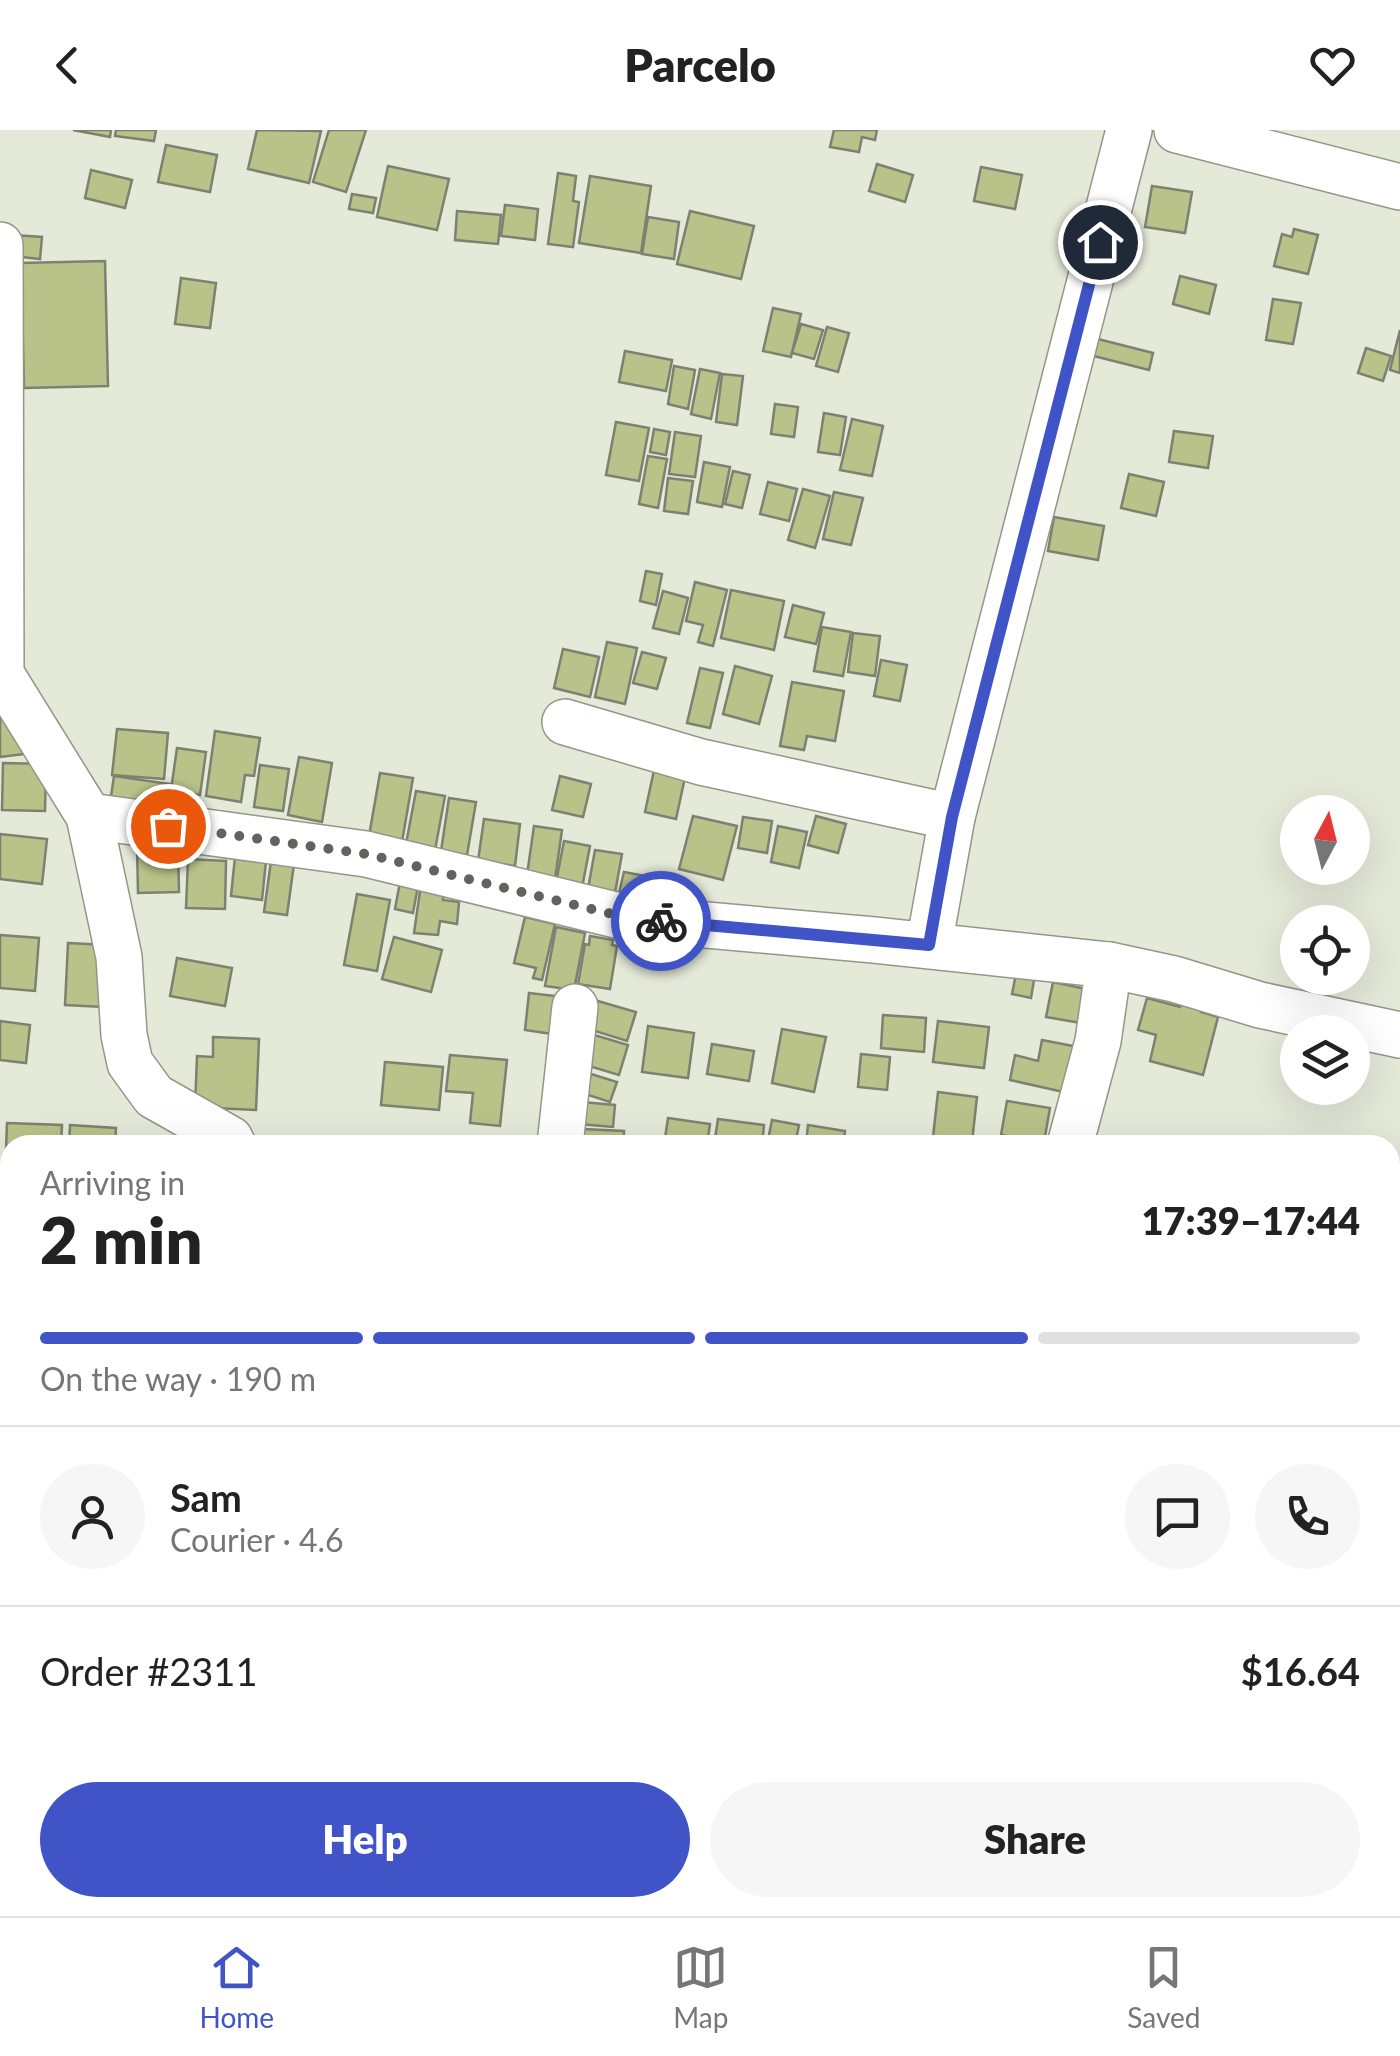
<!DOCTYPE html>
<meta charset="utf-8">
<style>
body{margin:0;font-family:Lato,sans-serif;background:#f6f6f6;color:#222;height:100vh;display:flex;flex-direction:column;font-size:38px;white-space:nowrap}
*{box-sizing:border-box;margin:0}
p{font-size:32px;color:#767676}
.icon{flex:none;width:55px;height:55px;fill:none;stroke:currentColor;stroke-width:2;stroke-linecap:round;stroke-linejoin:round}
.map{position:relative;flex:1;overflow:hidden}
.drawer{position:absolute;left:0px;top:1005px;width:1400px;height:782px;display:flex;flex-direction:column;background:#fff;border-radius:30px 30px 0 0;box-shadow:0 10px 40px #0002}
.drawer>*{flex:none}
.needle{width:65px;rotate:7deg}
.buttons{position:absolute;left:1280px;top:665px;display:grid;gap:20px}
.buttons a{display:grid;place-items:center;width:90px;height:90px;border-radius:50%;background:#fff;box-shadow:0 10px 40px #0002;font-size:50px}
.pin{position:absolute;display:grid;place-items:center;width:85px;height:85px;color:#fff;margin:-42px;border:5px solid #fff;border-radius:50%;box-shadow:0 2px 10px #0007}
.courier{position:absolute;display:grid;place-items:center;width:100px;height:100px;margin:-50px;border:8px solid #4054c7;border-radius:50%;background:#fff;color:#222;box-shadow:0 2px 12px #0007}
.headline em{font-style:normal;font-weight:800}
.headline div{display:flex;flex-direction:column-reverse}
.headline{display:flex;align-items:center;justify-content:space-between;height:170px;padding:0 40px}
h1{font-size:65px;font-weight:800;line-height:75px}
.bar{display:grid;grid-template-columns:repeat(4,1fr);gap:15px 10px;align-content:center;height:120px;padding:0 40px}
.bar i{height:12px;border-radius:8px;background:#e0e0e0}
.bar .active{background:#4054c7}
.bar p{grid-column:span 4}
.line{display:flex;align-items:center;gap:25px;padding:0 40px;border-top:2px solid #e0e0e0}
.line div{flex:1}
.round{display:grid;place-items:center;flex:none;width:105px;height:105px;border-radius:52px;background:#f6f6f6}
.cta{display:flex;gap:20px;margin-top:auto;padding:20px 40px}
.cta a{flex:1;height:115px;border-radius:60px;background:#4054c7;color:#fff;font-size:40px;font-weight:800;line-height:115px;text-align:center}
.cta a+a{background:#f6f6f6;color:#222}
header{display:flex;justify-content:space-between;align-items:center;height:130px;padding:0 40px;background:#fff;font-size:45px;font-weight:800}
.dock{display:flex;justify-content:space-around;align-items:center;height:140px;border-top:2px solid #e0e0e0;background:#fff;font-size:28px;color:#767676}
.dock a{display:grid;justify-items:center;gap:5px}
.dock .active{color:#4054c7}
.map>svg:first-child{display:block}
.building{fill:#b9c288;stroke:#7e8172;stroke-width:2.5}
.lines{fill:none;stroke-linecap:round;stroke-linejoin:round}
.minor-casing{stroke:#949788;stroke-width:48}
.minor{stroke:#fff;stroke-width:45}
.done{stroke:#62645b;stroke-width:10;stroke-dasharray:0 18}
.route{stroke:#4054c7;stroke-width:12}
</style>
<header><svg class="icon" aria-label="back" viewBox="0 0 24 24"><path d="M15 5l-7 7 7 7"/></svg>Parcelo<svg class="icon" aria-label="heart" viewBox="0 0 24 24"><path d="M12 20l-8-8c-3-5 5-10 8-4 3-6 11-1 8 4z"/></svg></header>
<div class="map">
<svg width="1400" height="1786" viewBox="0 0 1400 1786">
<rect width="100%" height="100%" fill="#e5e9d8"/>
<!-- building -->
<g class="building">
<polygon points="73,0 111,0 110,7"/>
<polygon points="116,0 156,0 154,11 115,6"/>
<polygon points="257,0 321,1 309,53 248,39"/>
<polygon points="329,0 366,0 346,62 313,52"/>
<polygon points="834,0 877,0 875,10 862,7 859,22 830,17"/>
<polygon points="166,15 217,25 210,62 158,52"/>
<polygon points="877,34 913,45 905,72 869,61"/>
<polygon points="388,36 449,49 437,100 377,87"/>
<polygon points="981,37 1022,45 1015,79 974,71"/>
<polygon points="91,40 132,50 125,78 85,68"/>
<polygon points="558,43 576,46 573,71 579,72 573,117 548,114"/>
<polygon points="590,46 651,56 641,123 579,113"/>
<polygon points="1152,56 1192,62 1185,103 1145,97"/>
<polygon points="352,64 376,68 373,83 349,79"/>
<polygon points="505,75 538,79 535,110 501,106"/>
<polygon points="457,81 501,85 498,114 455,110"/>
<polygon points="690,81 754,96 741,149 677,134"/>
<polygon points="648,87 679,92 674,129 642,124"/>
<polygon points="1294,99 1318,105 1308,144 1274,136 1282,104 1292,107"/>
<polygon points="14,105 42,107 40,129 12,126"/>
<polygon points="105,131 108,256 24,258 21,133"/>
<polygon points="1180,146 1216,155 1209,184 1173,174"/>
<polygon points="181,148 216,153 210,198 175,194"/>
<polygon points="1273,169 1301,173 1293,214 1266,210"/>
<polygon points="773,178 801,184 791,227 763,221"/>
<polygon points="801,194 823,200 814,229 792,223"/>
<polygon points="827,197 849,203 838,242 816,236"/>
<polygon points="1400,200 1400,243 1390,240"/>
<polygon points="1094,208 1153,223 1149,240 1090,225"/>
<polygon points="1366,218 1391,226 1383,251 1358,243"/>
<polygon points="625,221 672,230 666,261 619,252"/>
<polygon points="674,236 695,240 688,279 668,274"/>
<polygon points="700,239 720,243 711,289 691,284"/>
<polygon points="722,244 743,246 737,295 716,292"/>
<polygon points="775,274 798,277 794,307 771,304"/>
<polygon points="824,283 846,287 840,325 818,322"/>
<polygon points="852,289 883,296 872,346 840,340"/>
<polygon points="616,292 649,298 639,351 606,345"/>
<polygon points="654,299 670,302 666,325 650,322"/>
<polygon points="1174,301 1213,306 1208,338 1169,332"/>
<polygon points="675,302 701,306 695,347 669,344"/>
<polygon points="648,326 667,329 658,378 639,374"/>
<polygon points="704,332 730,337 722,377 697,372"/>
<polygon points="733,341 750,345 742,378 725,374"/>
<polygon points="1129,344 1164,352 1156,386 1121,378"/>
<polygon points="668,348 693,351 688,384 664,381"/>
<polygon points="768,352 797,359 789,391 760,384"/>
<polygon points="803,359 830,366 815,418 788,410"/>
<polygon points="834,362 863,368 851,415 823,409"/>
<polygon points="1054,387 1104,396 1098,430 1048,421"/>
<polygon points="646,441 662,444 656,475 640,471"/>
<polygon points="695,452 727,460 713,516 698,512 703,495 686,491"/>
<polygon points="731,460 784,471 774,520 721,508"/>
<polygon points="663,461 688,468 679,504 653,498"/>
<polygon points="793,475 824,483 816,514 785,507"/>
<polygon points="822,497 851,502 843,546 814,541"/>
<polygon points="853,503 880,506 875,546 848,542"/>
<polygon points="607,512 637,518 625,574 595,567"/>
<polygon points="563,519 599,527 590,567 554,558"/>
<polygon points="642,522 666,528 657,559 633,553"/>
<polygon points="881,530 907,535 900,571 874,566"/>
<polygon points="735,536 772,546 759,594 723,584"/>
<polygon points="700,538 723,543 710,598 687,593"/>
<polygon points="792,552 844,561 835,611 807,606 804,620 780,616"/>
<polygon points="0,583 40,622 0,627"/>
<polygon points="117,599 168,603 164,649 112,645"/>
<polygon points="215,601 260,608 254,646 245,645 241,672 206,666"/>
<polygon points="177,618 206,622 200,665 171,660"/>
<polygon points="299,627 332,633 322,692 288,685"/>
<polygon points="656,631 687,638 676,689 645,682"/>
<polygon points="3,633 46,634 45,681 2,680"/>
<polygon points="260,635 289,639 283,681 254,677"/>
<polygon points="380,643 413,648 402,712 369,706"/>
<polygon points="114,646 170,654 169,662 186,665 184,683 110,673"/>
<polygon points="560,646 591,654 583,687 552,680"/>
<polygon points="416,661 445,666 435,720 406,714"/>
<polygon points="449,668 476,672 467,725 441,721"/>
<polygon points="693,686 737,696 723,750 679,739"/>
<polygon points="816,686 846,694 838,723 808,715"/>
<polygon points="743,687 772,691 767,723 738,718"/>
<polygon points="484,689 520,694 515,736 478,731"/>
<polygon points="534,696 562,700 554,756 526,752"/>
<polygon points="778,696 807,702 799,738 771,732"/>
<polygon points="0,704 47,709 42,754 0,749"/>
<polygon points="564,711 590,716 581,763 555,758"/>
<polygon points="178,716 179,762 138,763 137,717"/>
<polygon points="595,720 622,724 613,774 586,770"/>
<polygon points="235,727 266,731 262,770 231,766"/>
<polygon points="188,729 226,731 225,779 186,778"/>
<polygon points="271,731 294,734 287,785 264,782"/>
<polygon points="402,741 420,745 413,783 395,779"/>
<polygon points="624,742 651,747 645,773 618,767"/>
<polygon points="421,754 445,757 443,770 459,772 457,794 440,791 438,805 414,803"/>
<polygon points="357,764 390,770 377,841 344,835"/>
<polygon points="525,787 555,794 542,850 533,848 536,838 514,833"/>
<polygon points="556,797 585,803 574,860 545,856"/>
<polygon points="0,805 39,808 35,861 0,858"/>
<polygon points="590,806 613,810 612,815 617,816 610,859 578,854 585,814 589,815"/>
<polygon points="394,807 442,820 431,862 382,849"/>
<polygon points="68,813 107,815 103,877 65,875"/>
<polygon points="177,828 232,838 225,876 170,866"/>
<polygon points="1018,834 1036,838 1031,868 1012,864"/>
<polygon points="1053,852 1086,859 1081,893 1046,887"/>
<polygon points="1184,859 1206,865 1201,882 1218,887 1203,945 1150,931 1156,905 1138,900 1147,868 1180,877"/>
<polygon points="529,863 564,867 559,905 525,900"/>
<polygon points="591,869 636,882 627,911 582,897"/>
<polygon points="883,885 926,888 924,922 881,918"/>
<polygon points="0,891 30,895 26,933 0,930"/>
<polygon points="938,891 989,897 984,938 933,932"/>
<polygon points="648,896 694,903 688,948 642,942"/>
<polygon points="782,899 826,907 814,962 772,953"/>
<polygon points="591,904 628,915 619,945 582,934"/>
<polygon points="213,907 259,909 256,980 195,977 197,926 213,927"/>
<polygon points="1042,910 1078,917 1068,963 1010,950 1015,925 1038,931"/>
<polygon points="712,914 754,921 749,951 707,944"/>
<polygon points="861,924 890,927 887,960 858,957"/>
<polygon points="450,925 507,930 500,996 470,993 473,963 446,961"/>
<polygon points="385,932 443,937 439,980 381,975"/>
<polygon points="591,944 617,952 610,972 585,964"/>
<polygon points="938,962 977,967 972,1012 933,1007"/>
<polygon points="1007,971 1050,978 1044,1012 1001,1005"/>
<polygon points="581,972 615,975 613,997 579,994"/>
<polygon points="668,988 710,994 707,1015 664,1015"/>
<polygon points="718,989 764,995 762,1015 714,1015"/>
<polygon points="772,990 799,995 795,1015 767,1015"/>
<polygon points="7,993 62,995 61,1015 10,1015 10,1046 5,1045"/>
<polygon points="70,995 116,998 115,1015 69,1015"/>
<polygon points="808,995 845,1001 843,1015 806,1015"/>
<polygon points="584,999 624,1001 623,1015 583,1015"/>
<polygon points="1390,1039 1400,1042 1400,1073 1390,1071"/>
<polygon points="10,1068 10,1117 7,1117 4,1069"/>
<polygon points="1390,1089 1400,1091 1396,1120 1390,1119"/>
<rect x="0" y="1133" width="10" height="50"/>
<polygon points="0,1246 10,1248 10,1295 0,1293"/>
<polygon points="0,1434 10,1434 10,1480 0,1481"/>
<rect x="0" y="1502" width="10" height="25"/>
<polygon points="0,1530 10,1530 10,1548 0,1549"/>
<rect x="0" y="1561" width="10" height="41"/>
<polygon points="0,1768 6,1768 7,1786 0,1786"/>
<polygon points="90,1778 163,1778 164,1786 91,1786"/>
<polygon points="196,1778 230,1778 230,1786 197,1786"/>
<polygon points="262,1778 315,1778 315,1779 263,1785"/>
<polygon points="360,1778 418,1778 419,1786 361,1786"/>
<polygon points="1287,1778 1343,1778 1342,1786 1287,1786"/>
<polygon points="82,1780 82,1786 43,1786 42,1783"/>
</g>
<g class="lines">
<defs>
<g id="minor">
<polyline points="1177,0 1400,57"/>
<polyline points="0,115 1,544 89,686 119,827 124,905 130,933 154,966 230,1009 233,1015"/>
<polyline points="565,592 701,632 952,687"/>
<polyline points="89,686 366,724 628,788 874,810 1109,835 1174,849 1260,875 1400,905"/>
<polyline points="929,815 952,687 1129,0"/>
<polyline points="560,1015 575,877"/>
<polyline points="1070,1015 1098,911 1109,835"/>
<polyline points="1390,1350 1400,1352"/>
<polyline points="0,1418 10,1418"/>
<polyline points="0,1624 10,1624"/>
<polyline points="343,1778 345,1786"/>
<polyline points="976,1786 977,1778"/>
</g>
</defs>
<!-- minor casing -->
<use href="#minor" class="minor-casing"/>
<!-- minor -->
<use href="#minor" class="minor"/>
</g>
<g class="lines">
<!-- done -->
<polyline class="done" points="168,696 366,724 628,788 661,791"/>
<!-- route -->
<polyline class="route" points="661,791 929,815 952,687 1100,112"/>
</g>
</svg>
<div class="buttons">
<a><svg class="needle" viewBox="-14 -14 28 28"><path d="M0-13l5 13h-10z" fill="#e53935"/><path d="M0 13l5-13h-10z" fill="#767676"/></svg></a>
<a><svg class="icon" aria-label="locate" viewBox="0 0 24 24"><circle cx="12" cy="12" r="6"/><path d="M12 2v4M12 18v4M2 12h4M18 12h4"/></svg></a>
<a><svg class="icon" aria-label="layers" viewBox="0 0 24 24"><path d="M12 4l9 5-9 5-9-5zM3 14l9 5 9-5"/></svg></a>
</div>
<div class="pin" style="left:168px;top:696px;background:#ea580c"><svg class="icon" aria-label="bag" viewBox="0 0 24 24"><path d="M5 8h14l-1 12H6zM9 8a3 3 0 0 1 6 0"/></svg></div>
<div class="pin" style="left:1100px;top:112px;background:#1f2937"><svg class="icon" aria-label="home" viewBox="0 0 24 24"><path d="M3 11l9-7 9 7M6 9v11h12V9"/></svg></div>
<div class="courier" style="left:661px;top:791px"><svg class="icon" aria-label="bike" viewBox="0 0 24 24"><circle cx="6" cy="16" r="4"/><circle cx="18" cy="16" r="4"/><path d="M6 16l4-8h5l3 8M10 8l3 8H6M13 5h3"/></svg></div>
<section class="drawer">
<div class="headline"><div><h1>2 min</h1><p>Arriving in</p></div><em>17:39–17:44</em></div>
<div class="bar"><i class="active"></i><i class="active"></i><i class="active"></i><i></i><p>On the way · 190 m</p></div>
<div class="line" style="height:180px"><a class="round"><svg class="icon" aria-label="person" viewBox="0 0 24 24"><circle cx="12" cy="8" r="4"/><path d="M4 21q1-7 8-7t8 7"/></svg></a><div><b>Sam</b><p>Courier · 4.6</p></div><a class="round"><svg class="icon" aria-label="chat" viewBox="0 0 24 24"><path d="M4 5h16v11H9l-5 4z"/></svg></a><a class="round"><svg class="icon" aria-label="phone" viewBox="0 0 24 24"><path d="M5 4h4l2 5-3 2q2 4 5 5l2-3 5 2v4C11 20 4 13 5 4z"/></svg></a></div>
<div class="line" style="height:130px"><div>Order #2311</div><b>$16.64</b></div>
<div class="cta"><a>Help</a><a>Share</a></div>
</section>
</div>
<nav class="dock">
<a class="active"><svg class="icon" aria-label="home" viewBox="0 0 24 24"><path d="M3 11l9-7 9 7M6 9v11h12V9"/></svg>Home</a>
<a><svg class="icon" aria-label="map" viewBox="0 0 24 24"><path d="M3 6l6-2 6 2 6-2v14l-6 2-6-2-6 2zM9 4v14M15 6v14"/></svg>Map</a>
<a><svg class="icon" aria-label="saved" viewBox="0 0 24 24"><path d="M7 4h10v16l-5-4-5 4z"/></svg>Saved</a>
</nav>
